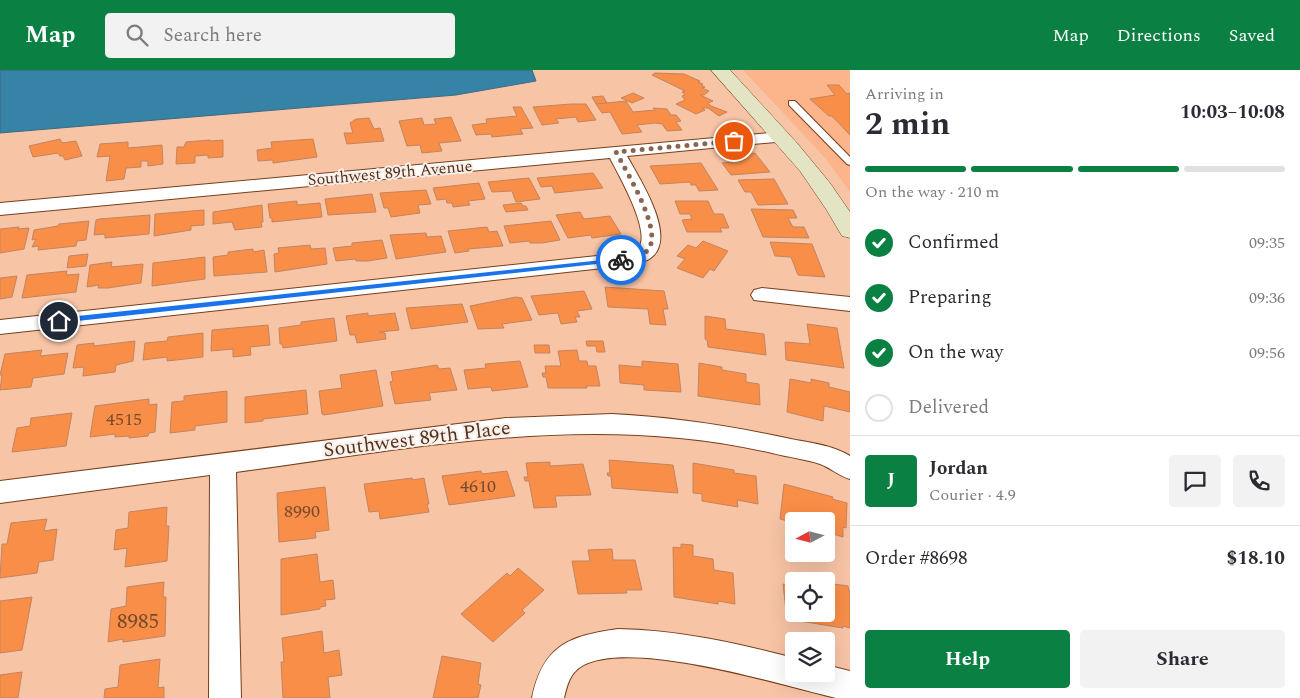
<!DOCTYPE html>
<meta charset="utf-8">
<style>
body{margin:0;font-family:Spectral,serif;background:#f2f2f3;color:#2b2b33;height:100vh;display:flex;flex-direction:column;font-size:19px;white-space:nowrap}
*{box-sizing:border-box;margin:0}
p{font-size:16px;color:#7c7c81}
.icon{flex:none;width:28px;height:28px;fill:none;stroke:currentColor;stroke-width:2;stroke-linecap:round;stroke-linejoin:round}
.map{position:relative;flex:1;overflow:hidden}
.drawer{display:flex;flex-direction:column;background:#fff;width:450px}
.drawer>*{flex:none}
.needle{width:32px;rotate:263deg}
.fabs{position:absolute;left:785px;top:442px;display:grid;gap:10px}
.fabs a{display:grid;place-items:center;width:50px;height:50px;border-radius:5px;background:#fff;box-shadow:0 5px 20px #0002;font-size:25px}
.pin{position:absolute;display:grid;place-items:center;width:42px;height:42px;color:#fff;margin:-21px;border:2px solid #fff;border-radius:50%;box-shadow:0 1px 5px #0007}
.courier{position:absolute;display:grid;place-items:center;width:50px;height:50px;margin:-25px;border:4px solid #1a73e8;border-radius:50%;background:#fff;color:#222;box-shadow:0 1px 6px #0007}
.head em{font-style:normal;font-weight:700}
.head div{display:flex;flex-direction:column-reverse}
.head{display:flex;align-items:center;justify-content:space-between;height:85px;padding:0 15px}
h1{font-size:32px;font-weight:700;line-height:38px}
.bar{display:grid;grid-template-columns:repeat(4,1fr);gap:8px 5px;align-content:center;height:60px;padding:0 15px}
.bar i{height:6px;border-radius:4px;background:#e1e1e2}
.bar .on{background:#0b8043}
.bar p{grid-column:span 4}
.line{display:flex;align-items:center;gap:12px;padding:0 15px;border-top:1px solid #e1e1e2}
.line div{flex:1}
.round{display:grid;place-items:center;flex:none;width:52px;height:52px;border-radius:5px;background:#f2f2f3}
ol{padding:0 15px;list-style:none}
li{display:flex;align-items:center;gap:15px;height:55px}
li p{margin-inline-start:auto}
li .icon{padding:5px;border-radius:50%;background:#0b8043;color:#fff;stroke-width:4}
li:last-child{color:#7c7c81}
li i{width:28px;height:28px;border:2px solid #e1e1e2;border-radius:50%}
.primary-button{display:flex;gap:10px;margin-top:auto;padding:10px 15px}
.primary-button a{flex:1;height:58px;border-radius:5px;background:#0b8043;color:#fff;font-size:20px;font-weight:700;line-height:58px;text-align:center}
.primary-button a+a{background:#f2f2f3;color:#2b2b33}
header{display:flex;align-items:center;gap:30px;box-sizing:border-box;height:70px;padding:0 25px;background:#0b8043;color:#fff}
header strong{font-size:24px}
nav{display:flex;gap:28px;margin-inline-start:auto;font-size:18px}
.search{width:350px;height:45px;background:#f2f2f3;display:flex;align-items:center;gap:12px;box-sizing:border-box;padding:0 18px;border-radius:5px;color:#7c7c81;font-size:19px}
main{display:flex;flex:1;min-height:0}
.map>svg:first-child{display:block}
.built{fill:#fcb58a}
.water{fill:#3783a7;stroke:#3e6b7f}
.building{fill:#f88e48;stroke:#c28560}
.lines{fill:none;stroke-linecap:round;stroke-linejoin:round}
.lane-casing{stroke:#763f1a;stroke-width:2}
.street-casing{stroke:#763f1a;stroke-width:2}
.secondary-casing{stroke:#763f1a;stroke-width:1}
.lane{fill:#fff;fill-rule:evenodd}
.street{fill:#fff;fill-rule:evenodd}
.secondary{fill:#e2e4c3;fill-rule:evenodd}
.route{fill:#1a73e8}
.done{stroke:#896651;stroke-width:5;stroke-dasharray:0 9}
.labels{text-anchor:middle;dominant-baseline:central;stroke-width:4;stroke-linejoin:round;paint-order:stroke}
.far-street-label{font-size:16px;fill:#4d3323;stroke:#fcefe7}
.number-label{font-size:18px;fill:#784a2c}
.street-label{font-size:20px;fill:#4d3323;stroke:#fcefe7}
.near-number-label{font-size:21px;fill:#784a2c}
</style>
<header>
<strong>Map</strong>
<div class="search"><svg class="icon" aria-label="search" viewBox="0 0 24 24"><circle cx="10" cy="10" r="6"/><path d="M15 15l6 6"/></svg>Search here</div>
<nav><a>Map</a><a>Directions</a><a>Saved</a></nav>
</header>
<main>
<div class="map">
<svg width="850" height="628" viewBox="0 0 850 628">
<rect width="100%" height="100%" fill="#f8c4a6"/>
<!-- built -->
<polygon class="built" points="743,0 850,0 850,122 826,89"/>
<!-- water -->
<polygon class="water" points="0,0 532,0 536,11 456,25 0,63"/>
<!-- building -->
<g class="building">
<polygon points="655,3 684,4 700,11 698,12 703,14 701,15 705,17 702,18 709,21 704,25 700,25 713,31 708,33 711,36 727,42 719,46 708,38 702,38 705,40 696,44 676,34 685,30 682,26 685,25 682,22 685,21 652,5"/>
<polygon points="827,15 839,15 847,24 850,23 850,65 832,46 829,46 810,29 835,25"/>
<polygon points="633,23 644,28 632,33 621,28"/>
<polygon points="603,26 607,33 596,34 592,27"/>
<polygon points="626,31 633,42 655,40 653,38 667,39 671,45 676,45 681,51 676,52 682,60 667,61 662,54 655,53 637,55 642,62 622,64 610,42 602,43 596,34"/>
<polygon points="571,34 586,34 596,50 578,52 576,47 556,49 559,53 542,55 533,37"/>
<polygon points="513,37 521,37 533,58 520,59 523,64 492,67 491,64 476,65 472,55 487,53 486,49 517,46"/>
<polygon points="451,47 461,71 439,73 442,81 422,83 420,75 407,76 399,51 422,48 424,55 436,54 434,49"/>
<polygon points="369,48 374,59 380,58 384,71 347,74 344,63 353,63 350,53 356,49"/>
<polygon points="60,69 62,73 76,71 82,86 65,90 63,86 60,86 58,83 33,87 29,76"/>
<polygon points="313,69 317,87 273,93 273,90 258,91 257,80 272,78 271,72"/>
<polygon points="210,70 210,71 223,70 223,87 208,88 208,85 195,86 195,93 176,94 177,77 184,77 186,72"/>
<polygon points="128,72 128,78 162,75 163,94 148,96 148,91 141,91 141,97 126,98 124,109 106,111 110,86 97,87 100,74"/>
<polygon points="755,83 770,102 731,105 722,93 740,91 742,90 738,85"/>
<polygon points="701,93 718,120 699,121 696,115 691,115 690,112 660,114 650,96"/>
<polygon points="593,103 603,118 555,123 552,116 541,117 537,108"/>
<polygon points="529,108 540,129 516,132 512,121 492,122 488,112"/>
<polygon points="774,109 788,134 758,135 751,122 745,122 738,110"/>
<polygon points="479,113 485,129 468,131 470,135 453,137 452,133 447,133 446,129 437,130 433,118"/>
<polygon points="426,120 431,134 418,135 420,143 391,147 388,138 384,138 380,123"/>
<polygon points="372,124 376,142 328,145 325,129"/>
<polygon points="297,131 297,135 320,133 322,147 272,152 272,148 270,148 268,134"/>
<polygon points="675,131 708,131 714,144 723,144 729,158 720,158 722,162 687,162 682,150 692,149 690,144 680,144"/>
<polygon points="521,133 523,136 526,136 528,140 506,142 503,135"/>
<polygon points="262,135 263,152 261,152 262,157 235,160 232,152 213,154 213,142"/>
<polygon points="751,139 793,140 797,148 788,148 793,157 804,157 809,168 763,167"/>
<polygon points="204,140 204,155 191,156 191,160 154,166 155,144"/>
<polygon points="580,142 584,149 610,146 621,164 592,168 591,165 568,168 556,145"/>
<polygon points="150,145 149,164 105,168 105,164 94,165 96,150 99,149"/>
<polygon points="89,151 86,170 77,171 76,176 38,180 39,176 32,177 36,169 32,170 34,160 58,156 59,154"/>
<polygon points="551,151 560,170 542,173 530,173 529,171 510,173 504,156"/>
<polygon points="19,157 18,159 29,158 24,179 0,183 0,159"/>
<polygon points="487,157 489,162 497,161 503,176 468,179 469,181 455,183 448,161"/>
<polygon points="426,163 427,167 441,166 446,182 396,189 390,165"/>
<polygon points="382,170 387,188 368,191 356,191 356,189 336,191 333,178 352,176 352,173"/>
<polygon points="703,171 728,181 714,201 710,199 703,208 677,198 685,189 677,186 688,175 696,178"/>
<polygon points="770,172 812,174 825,207 798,205 791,187 775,186"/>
<polygon points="310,175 311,179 325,178 327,194 275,202 274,184 279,183 278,178"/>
<polygon points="253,179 253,182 264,180 267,202 214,206 213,187 228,185 228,182"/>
<polygon points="88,184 86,196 67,198 69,186"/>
<polygon points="205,187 205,209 152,216 153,193"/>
<polygon points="112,192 111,197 143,194 141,213 108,218 98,218 99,215 87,217 90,195"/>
<polygon points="67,201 66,205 79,204 76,222 22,228 27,205"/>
<polygon points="17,206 12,227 0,229 0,208"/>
<polygon points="605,217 664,221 668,239 663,239 666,255 650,254 648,239 608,237"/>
<polygon points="584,221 592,239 577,241 580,247 575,247 577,252 561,254 558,243 539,245 531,226"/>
<polygon points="516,227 522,228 532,250 502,254 504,258 478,259 470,236"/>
<polygon points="462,234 468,252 411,259 406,238"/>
<polygon points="368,243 368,246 395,243 399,260 379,262 385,263 386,269 357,273 355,265 350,265 346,246"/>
<polygon points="705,246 725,249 726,259 764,264 766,285 708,277 707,270 705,269"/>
<polygon points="334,248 337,271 283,278 282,274 280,274 279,258 301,255 301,252"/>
<polygon points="807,254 837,258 844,298 786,290 785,272 810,274"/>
<polygon points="268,255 270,275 250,277 251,285 233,287 233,279 211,281 212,260"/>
<polygon points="203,263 203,287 167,291 167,287 143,290 145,273 167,271 168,267"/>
<polygon points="135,271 133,291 116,295 115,302 83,306 84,297 73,298 77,275 94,273 94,276"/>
<polygon points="586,271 603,271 605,282 597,282 596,276 587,276"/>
<polygon points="534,275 549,275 550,283 535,283"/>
<polygon points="42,280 40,286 68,283 64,304 33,308 31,317 0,320 2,305 0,305 5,284"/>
<polygon points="577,280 579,291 587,291 588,296 596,296 600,316 586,316 587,318 548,318 546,307 543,307 542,303 546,303 545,296 561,296 558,281"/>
<polygon points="520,291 528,317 492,321 491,317 468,319 464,300 486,298 485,294"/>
<polygon points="642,291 678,294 681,322 644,320 644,315 620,313 619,295 642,297"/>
<polygon points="699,293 722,297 722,300 746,304 746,312 759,314 760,335 698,326"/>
<polygon points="437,295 439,299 450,298 457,320 429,323 431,330 395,334 390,312 393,311 391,302"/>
<polygon points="376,300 383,336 324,345 322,344 319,321 342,318 340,305"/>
<polygon points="790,309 811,313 811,309 829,313 829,317 850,322 850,342 824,336 823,351 787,342"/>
<polygon points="306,320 308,344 263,349 263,351 245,353 245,327"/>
<polygon points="227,321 227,352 195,356 195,360 170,363 172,332 184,331 184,326"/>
<polygon points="149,329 149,335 157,334 155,362 149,363 148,366 129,368 129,366 115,367 115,364 90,367 95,336"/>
<polygon points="72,343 66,376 12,382 17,358 30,356 31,348"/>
<polygon points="609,390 673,395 678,423 612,418 611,406 608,406 607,403 610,403"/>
<polygon points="550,392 550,396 583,394 591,425 555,426 557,437 534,438 529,411 525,411 524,407 528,407 526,393"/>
<polygon points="693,393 734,400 734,403 756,406 758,434 737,430 738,437 702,431 702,424 693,423"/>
<polygon points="481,401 482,404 507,401 515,426 449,435 442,406"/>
<polygon points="412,408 413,410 424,408 429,434 427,434 429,442 380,449 379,441 369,442 364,414"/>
<polygon points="784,414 833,427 832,429 847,433 846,458 843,457 843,467 826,462 826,451 794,451 794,453 780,449"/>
<polygon points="325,417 329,460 315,462 316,468 279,472 277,423"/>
<polygon points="167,437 166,456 169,456 167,491 125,497 127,478 114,480 116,460 128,458 129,442"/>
<polygon points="47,449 44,461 57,459 53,490 39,492 37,503 0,508 2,474 7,474 11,453"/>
<polygon points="681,474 693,475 693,486 713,489 714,500 733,503 735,534 718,531 718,534 674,527 673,477 681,478"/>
<polygon points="612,479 613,490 635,490 642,520 626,520 627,523 578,524 572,491 590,491 588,480"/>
<polygon points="317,484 320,512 333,510 335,529 325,530 326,536 320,537 320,539 281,545 281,489"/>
<polygon points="518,498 544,520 522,540 525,543 493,572 461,544 507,503 510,506"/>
<polygon points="791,507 818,511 794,511 794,544 826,544 826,513 848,516 850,524 850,558 843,556 843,558 787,549 783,514 792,516"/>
<polygon points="164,512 163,527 166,527 165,566 123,572 123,569 108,572 111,539 126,536 127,517"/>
<polygon points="32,527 22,580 0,583 0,531"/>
<polygon points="322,561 324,583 339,580 342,605 328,607 330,628 283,628 281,592 284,592 282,568"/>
<polygon points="442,586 481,593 478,614 481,615 478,628 433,628"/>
<polygon points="160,589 158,618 164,617 164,628 104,628 105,619 118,617 120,595"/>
<polygon points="22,602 18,628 0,628 0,605"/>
</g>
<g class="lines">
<defs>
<polygon id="lane" points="789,31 795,31 850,87 850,95 847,94 789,35"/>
<g id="street">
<path d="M780,62L786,63L789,67L786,71L627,86C639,108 676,164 653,186C644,195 624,195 612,197L0,264V250L625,183C630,182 636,181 639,177C651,161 618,104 610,88L0,145V133Z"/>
<polygon points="762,218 850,227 850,241 754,230 751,225 754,220"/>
<path d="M612,344C673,347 731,356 791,369C811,373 832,375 850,386V409C839,406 831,398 820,394C805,389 788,387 772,383C592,341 416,378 236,402L241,628H209L210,405L0,433V411L506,348Z"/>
<path d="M618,559C678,560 736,573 794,588V604H826V595L850,601V628H836C781,615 631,568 582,596C570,603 567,615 564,628H532C543,575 569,566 618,559Z"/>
</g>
<polygon id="secondary" points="711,0 730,0 797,73 830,113 850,142 850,168 842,166 826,139 800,101"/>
</defs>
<!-- lane casing -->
<use href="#lane" class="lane-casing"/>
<!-- street casing -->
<use href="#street" class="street-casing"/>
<!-- secondary casing -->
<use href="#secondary" class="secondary-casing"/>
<!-- lane -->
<use href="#lane" class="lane"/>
<!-- street -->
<use href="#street" class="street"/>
<!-- secondary -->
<use href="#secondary" class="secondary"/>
</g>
<!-- route -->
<polygon class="route" points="621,188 625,190 624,191 59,253 55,251 59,248"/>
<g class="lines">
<!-- done -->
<path class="done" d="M621,190C630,188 644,187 649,178C662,159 626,101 616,82L734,71"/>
</g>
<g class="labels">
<!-- far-street labels -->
<g class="far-street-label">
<text transform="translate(390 103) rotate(-5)">Southwest 89th Avenue</text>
</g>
<!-- number labels -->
<g class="number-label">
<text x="124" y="349">4515</text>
<text x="478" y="416">4610</text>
<text x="302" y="441">8990</text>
</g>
<!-- street labels -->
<g class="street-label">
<text transform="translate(417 369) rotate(-7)">Southwest 89th Place</text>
</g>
<!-- near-number labels -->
<g class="near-number-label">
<text x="138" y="552">8985</text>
</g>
</g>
</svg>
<div class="fabs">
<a><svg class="needle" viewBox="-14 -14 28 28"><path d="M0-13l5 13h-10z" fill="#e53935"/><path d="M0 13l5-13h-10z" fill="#7c7c81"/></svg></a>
<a><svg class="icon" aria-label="locate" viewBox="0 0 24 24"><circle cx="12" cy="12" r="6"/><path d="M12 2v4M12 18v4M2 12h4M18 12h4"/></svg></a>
<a><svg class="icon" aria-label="layers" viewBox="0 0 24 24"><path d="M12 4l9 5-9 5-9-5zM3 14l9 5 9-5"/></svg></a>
</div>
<div class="pin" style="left:734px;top:71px;background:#ea580c"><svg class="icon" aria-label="bag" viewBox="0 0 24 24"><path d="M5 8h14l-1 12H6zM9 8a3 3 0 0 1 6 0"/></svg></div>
<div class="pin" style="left:59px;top:251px;background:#1f2937"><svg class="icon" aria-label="home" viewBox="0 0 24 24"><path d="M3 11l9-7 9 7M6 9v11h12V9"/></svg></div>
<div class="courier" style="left:621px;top:190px"><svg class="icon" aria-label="bike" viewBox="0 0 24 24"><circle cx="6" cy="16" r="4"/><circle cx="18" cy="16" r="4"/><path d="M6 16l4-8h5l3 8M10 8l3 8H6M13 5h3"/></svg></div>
</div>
<section class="drawer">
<div class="head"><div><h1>2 min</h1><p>Arriving in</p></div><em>10:03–10:08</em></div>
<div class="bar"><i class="on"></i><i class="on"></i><i class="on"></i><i></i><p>On the way · 210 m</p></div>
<ol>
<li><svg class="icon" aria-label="check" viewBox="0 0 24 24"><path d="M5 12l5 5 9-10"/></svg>Confirmed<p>09:35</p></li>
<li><svg class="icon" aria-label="check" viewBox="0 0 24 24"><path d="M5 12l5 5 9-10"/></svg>Preparing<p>09:36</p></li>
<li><svg class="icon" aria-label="check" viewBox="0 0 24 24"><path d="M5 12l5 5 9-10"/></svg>On the way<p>09:56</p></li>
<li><i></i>Delivered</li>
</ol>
<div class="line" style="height:90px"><b class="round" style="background:#0b8043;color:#fff">J</b><div><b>Jordan</b><p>Courier · 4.9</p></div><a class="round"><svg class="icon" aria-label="chat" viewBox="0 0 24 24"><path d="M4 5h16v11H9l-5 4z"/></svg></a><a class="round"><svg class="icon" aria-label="phone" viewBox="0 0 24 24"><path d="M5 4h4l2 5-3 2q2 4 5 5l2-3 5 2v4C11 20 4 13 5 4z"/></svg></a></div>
<div class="line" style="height:65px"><div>Order #8698</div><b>$18.10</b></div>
<div class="primary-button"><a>Help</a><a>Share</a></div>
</section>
</main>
